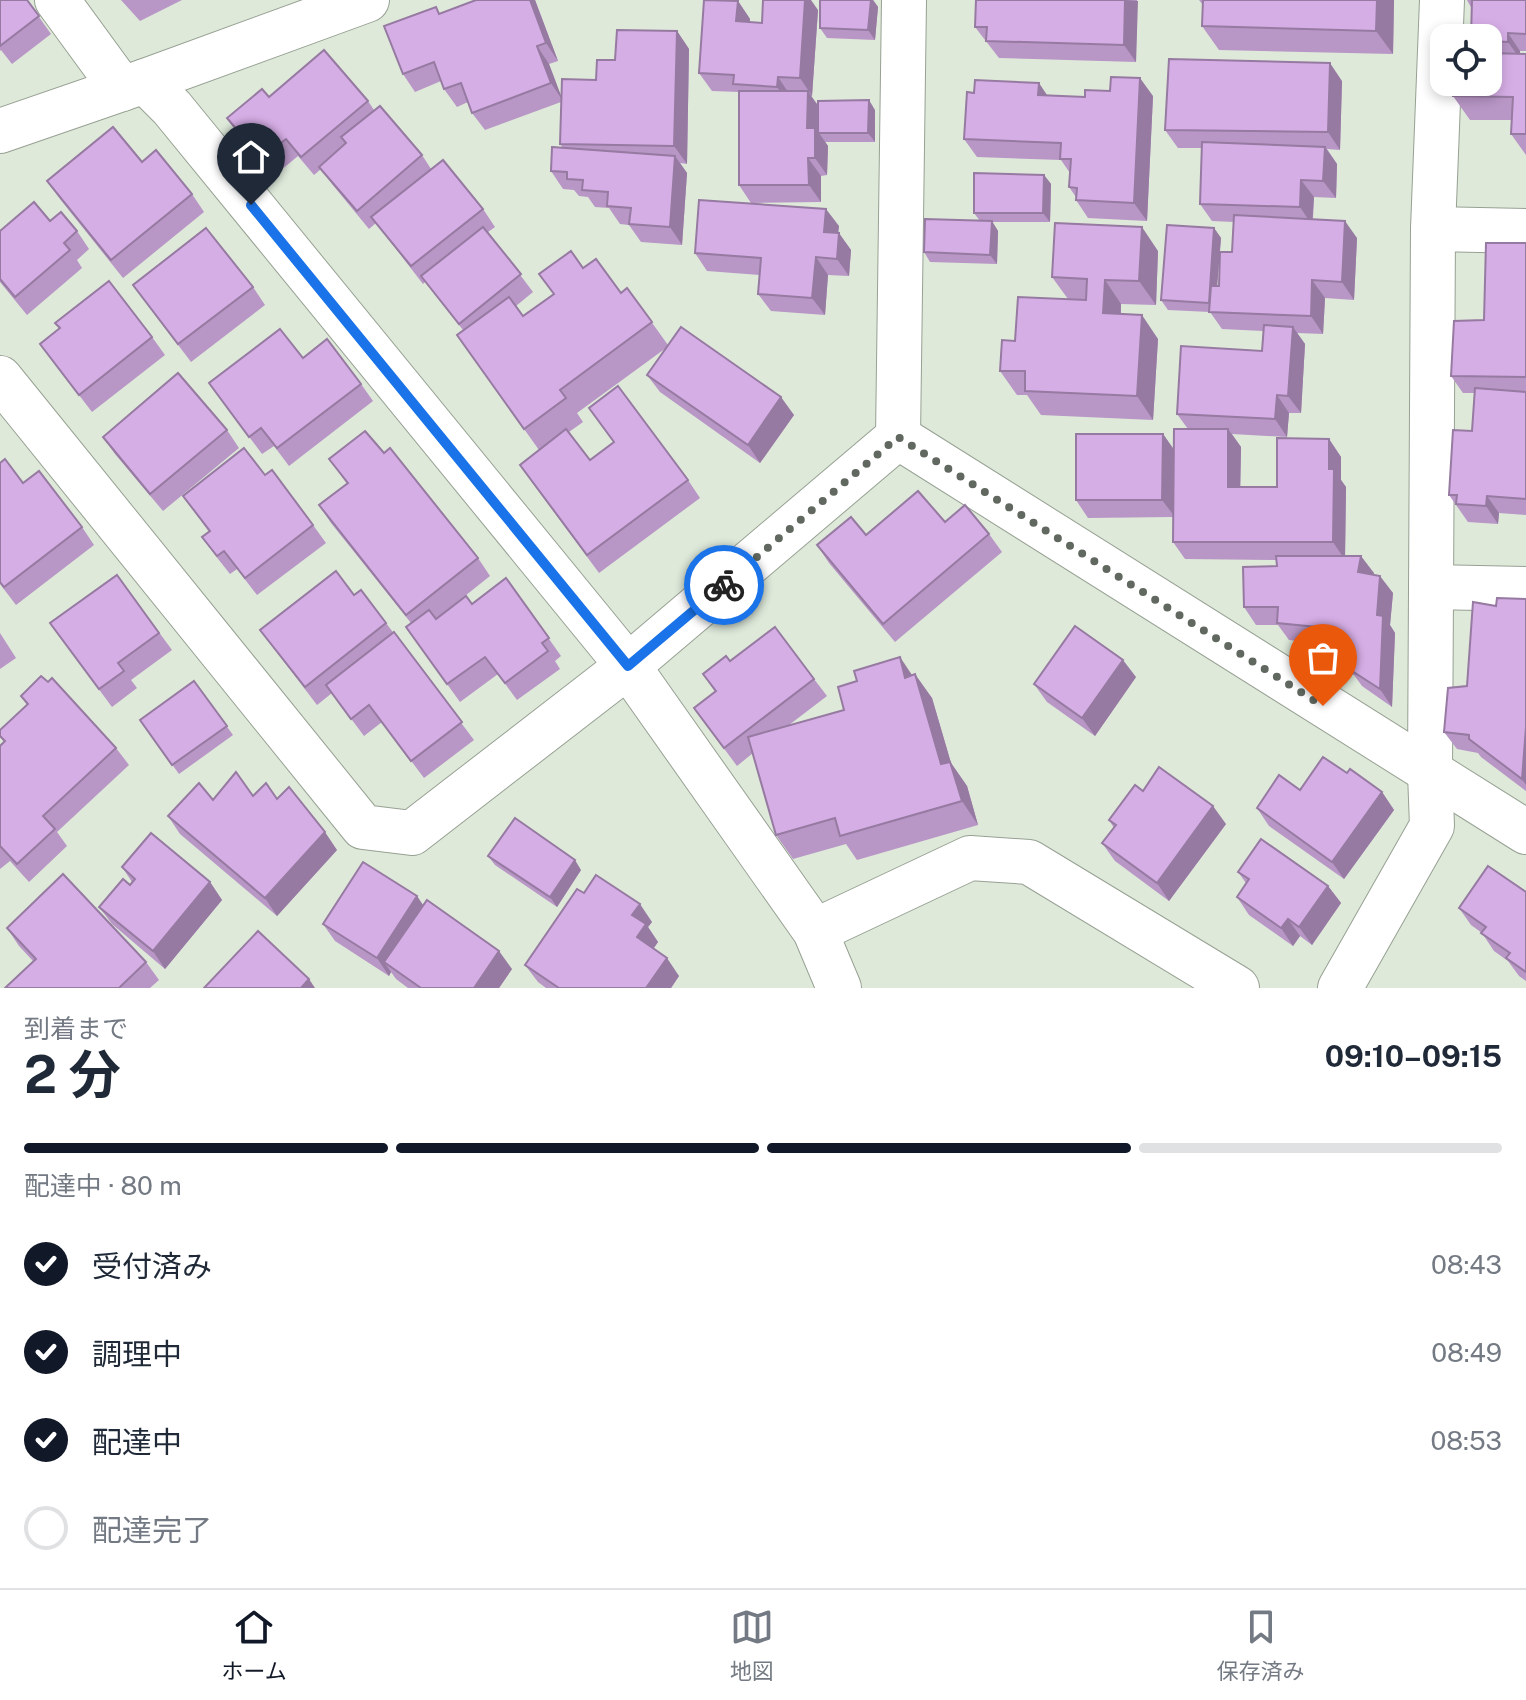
<!DOCTYPE html>
<html lang="ja">
<meta charset="utf-8">
<style>
body{margin:0;font-family:"Public Sans","Noto Sans JP",sans-serif;background:#f2f2f3;color:#1f2937;height:100vh;display:flex;flex-direction:column;font-size:30px;white-space:nowrap}
*{box-sizing:border-box;margin:0}
p{font-size:26px;color:#747a83}
.icon{flex:none;width:44px;height:44px;fill:none;stroke:currentColor;stroke-width:2;stroke-linecap:round;stroke-linejoin:round}
.map{position:relative;height:988px;overflow:hidden}
.panel{display:flex;flex-direction:column;background:#fff;flex:1}
.panel>*{flex:none}
.tools{position:absolute;left:1430px;top:24px;display:grid;gap:16px}
.tools a{display:grid;place-items:center;width:72px;height:72px;border-radius:16px;background:#fff;box-shadow:0 4px 12px #0003;font-size:40px}
.pin{position:absolute;display:grid;place-items:center;width:68px;height:68px;color:#fff;margin:-82px -34px;border-radius:50% 50% 50% 0;rotate:-45deg;box-shadow:0 0 8px #0007}
.pin .icon{rotate:45deg}
.courier{position:absolute;display:grid;place-items:center;width:80px;height:80px;margin:-40px;border:6px solid #1a73e8;border-radius:50%;background:#fff;color:#222;box-shadow:0 2px 10px #0007}
.headline em{font-style:normal;font-weight:700}
.headline div{display:flex;flex-direction:column-reverse}
.headline{display:flex;align-items:center;justify-content:space-between;height:136px;padding:0 24px}
h1{font-size:52px;font-weight:700;line-height:60px}
.bar{display:grid;grid-template-columns:repeat(4,1fr);gap:12px 8px;align-content:center;height:96px;padding:0 24px}
.bar i{height:10px;border-radius:6px;background:#e0e1e3}
.bar .selected{background:#111827}
.bar p{grid-column:span 4}
ol{padding:0 24px;list-style:none}
li{display:flex;align-items:center;gap:24px;height:88px}
li p{margin-inline-start:auto}
li .icon{padding:8px;border-radius:50%;background:#111827;color:#fff;stroke-width:4}
li:last-child{color:#747a83}
li i{width:44px;height:44px;border:4px solid #e0e1e3;border-radius:50%}
.tabs{display:flex;justify-content:space-around;align-items:center;height:112px;border-top:2px solid #e0e1e3;background:#fff;font-size:22px;color:#747a83}
.tabs a{display:grid;justify-items:center;gap:4px}
.tabs .selected{color:#111827}
.map>svg:first-child{display:block}
.lines{fill:none;stroke-linecap:round;stroke-linejoin:round}
.minor-casing{stroke:#97a193;stroke-width:46}
.tertiary-casing{stroke:#97a193;stroke-width:46}
.minor{stroke:#fff;stroke-width:44}
.tertiary{stroke:#fff;stroke-width:44}
.wall{fill:#b896c6}
.shaded-wall{fill:#967aa1}
.building{fill:#d6aee6;stroke:#967aa1;stroke-width:2}
.done{stroke:#61685f;stroke-width:8;stroke-dasharray:0 14.4}
.route{stroke:#1a73e8;stroke-width:10}
</style>
<div class="map">
<svg width="1526" height="988" viewBox="0 0 1526 988">
<rect width="100%" height="100%" fill="#dee9da"/>
<g class="lines">
<defs>
<g id="minor">
<polyline points="57,0 122,89"/>
<polyline points="145,81 172,108 628,666 815,931 839,988"/>
<polyline points="1433,229 1526,231"/>
<polyline points="0,378 363,827 412,833 628,666 898,437 904,0"/>
<polyline points="898,437 1526,832"/>
<polyline points="1431,587 1526,589"/>
<polyline points="815,931 970,858 1029,862 1237,988"/>
<polyline points="1340,988 1432,826 1430,773 1433,229 1442,0"/>
</g>
<polyline id="tertiary" points="0,131 145,81 367,0"/>
</defs>
<!-- minor casing -->
<use href="#minor" class="minor-casing"/>
<!-- tertiary casing -->
<use href="#tertiary" class="tertiary-casing"/>
<!-- minor -->
<use href="#minor" class="minor"/>
<!-- tertiary -->
<use href="#tertiary" class="tertiary"/>
</g>
<!-- wall -->
<g class="wall">
<polygon points="0,0 27,0 51,34 12,64 1,50 0,51"/>
<polygon points="121,0 182,0 140,21"/>
<polygon points="535,0 558,61 549,64 561,96 596,80 615,60 677,31 689,49 687,164 680,163 687,173 682,245 641,242 629,225 620,224 609,208 595,207 588,197 579,196 574,190 563,189 551,171 563,148 560,144 561,102 485,130 472,113 468,102 457,107 444,89 441,81 415,92 403,74 441,13"/>
<polygon points="820,0 873,0 878,7 875,40 827,38 820,28"/>
<polygon points="976,0 1137,0 1136,62 999,58 975,27"/>
<polygon points="1199,0 1394,0 1393,54 1219,50 1202,26 1203,5"/>
<polygon points="1467,0 1526,0 1526,51 1520,51 1520,54 1526,54 1526,155 1511,134 1512,120 1470,120 1453,96 1488,82 1488,38"/>
<polygon points="738,1 750,19 750,22 762,23 818,10 812,96 811,96 818,105 875,110 875,142 825,142 828,146 827,175 821,176 821,202 751,203 739,185 739,92 712,91 699,73"/>
<polygon points="1342,81 1340,150 1327,149 1337,164 1336,198 1314,197 1313,219 1357,238 1354,300 1325,298 1323,334 1297,333 1305,344 1301,413 1289,413 1287,437 1232,434 1241,447 1240,487 1277,487 1329,439 1341,457 1341,480 1346,487 1345,556 1374,573 1373,575 1393,593 1390,625 1395,633 1392,707 1362,686 1354,675 1337,675 1324,657 1326,644 1289,640 1278,625 1256,625 1244,607 1277,566 1277,560 1185,559 1173,542 1173,517 1088,518 1076,500 1163,434 1174,450 1188,429 1177,414 1262,351 1263,331 1222,329 1210,312 1168,310 1161,300 1214,228 1221,238 1217,286 1219,286 1232,252 1234,222 1212,221 1200,204 1202,148 1178,148 1165,130"/>
<polygon points="1047,95 1085,97 1153,96 1147,221 1088,218 1076,200 1076,197 1069,187 1070,173 1061,160 977,157 964,139"/>
<polygon points="269,97 368,101 374,110 422,155 431,169 483,209 495,227 488,232 533,292 516,306 523,316 554,294 539,274 583,268 621,293 627,288 668,345 794,415 760,463 660,392 647,375 666,348 577,413 583,422 569,432 590,460 688,480 700,498 599,573 532,482 539,450 457,335 463,330 425,282 423,284 376,223 369,229 332,184 321,169 314,175 298,156 274,176 239,136 227,118"/>
<polygon points="142,162 192,194 204,212 123,278 60,199 47,181"/>
<polygon points="1044,175 1051,184 1050,222 992,222 998,231 997,264 930,262 924,252 980,221 974,213"/>
<polygon points="50,221 77,231 89,249 77,260 82,268 27,315 0,282 0,231"/>
<polygon points="839,226 838,233 851,250 849,276 828,275 825,315 771,311 758,294 760,275 707,271 695,253"/>
<polygon points="1526,243 1526,515 1499,513 1498,524 1468,522 1449,495 1472,431 1475,393 1463,393 1451,376 1484,320"/>
<polygon points="1158,251 1156,305 1121,304 1121,314 1158,339 1153,420 1041,415 1027,395 1017,395 1000,371 1015,341 1068,299 1052,277"/>
<polygon points="133,285 253,287 265,305 191,362"/>
<polygon points="60,328 152,337 165,355 92,412 40,344"/>
<polygon points="303,358 361,384 373,401 289,466 274,446 262,454 209,383"/>
<polygon points="227,430 239,448 163,511 115,454 103,437"/>
<polygon points="384,453 478,558 490,576 436,619 472,604 506,578 561,656 555,661 560,669 517,700 498,674 460,702 406,627 411,623 331,523 319,505 347,484 329,459"/>
<polygon points="0,463 23,483 82,527 94,545 16,605 0,584"/>
<polygon points="183,496 313,525 326,543 257,595 237,569 230,574 215,555 202,537 209,532"/>
<polygon points="945,522 989,534 1002,552 895,642 829,563 817,545 866,535"/>
<polygon points="117,575 172,650 131,680 137,688 112,707 50,623"/>
<polygon points="354,595 386,623 474,740 424,778 382,722 364,736 332,693 317,705 260,630"/>
<polygon points="1526,599 1526,791 1481,757 1478,753 1457,749 1444,732 1467,686 1496,606"/>
<polygon points="0,633 16,658 0,669"/>
<polygon points="730,661 814,679 827,696 789,725 844,710 912,675 932,698 951,763 967,786 978,825 857,860 846,844 793,859 776,835 753,753 737,766 694,708 715,692 703,674"/>
<polygon points="1136,677 1095,736 1047,702 1034,684"/>
<polygon points="194,681 233,735 179,774 140,720"/>
<polygon points="21,696 116,748 129,765 57,832 67,846 29,882 10,861 0,869 0,746 4,742 0,737 0,730 27,705"/>
<polygon points="1347,773 1382,792 1394,810 1344,879 1269,826 1257,808 1300,790"/>
<polygon points="1143,791 1226,824 1169,901 1115,861 1102,843 1114,828 1109,820"/>
<polygon points="253,796 337,850 277,916 180,834 168,816 213,800"/>
<polygon points="488,856 581,870 557,907 495,865"/>
<polygon points="122,867 210,882 222,900 165,969 112,924 99,907 132,882"/>
<polygon points="1238,872 1328,886 1341,903 1312,945 1300,936 1293,946 1249,915 1237,897 1246,883"/>
<polygon points="1526,892 1526,981 1519,976 1508,961 1494,951 1482,933 1471,925 1459,908"/>
<polygon points="584,893 652,922 648,927 658,942 653,949 679,976 671,988 546,988 538,982 525,965"/>
<polygon points="417,896 423,906 512,969 499,988 408,988 396,979 391,972 389,976 335,941 323,924"/>
<polygon points="7,928 146,962 159,980 150,988 5,988 33,961 19,946"/>
</g>
<!-- shaded-wall -->
<g class="shaded-wall">
<polygon points="530,0 535,0 558,61 546,43"/>
<polygon points="805,0 811,0 818,10 812,96 800,78"/>
<polygon points="871,0 873,0 878,7 875,40 868,30"/>
<polygon points="1125,0 1138,1 1136,62 1124,45"/>
<polygon points="1377,0 1394,0 1393,54 1376,31"/>
<polygon points="738,1 750,19 748,39 736,21"/>
<polygon points="677,31 689,49 687,164 674,146"/>
<polygon points="1508,33 1520,51 1520,59 1508,42"/>
<polygon points="537,46 549,64 563,101 551,83"/>
<polygon points="1330,63 1342,81 1340,150 1328,132"/>
<polygon points="778,77 790,95 789,104 777,87"/>
<polygon points="1140,78 1153,96 1147,221 1134,203"/>
<polygon points="1039,83 1051,101 1038,95"/>
<polygon points="808,91 820,109 819,133 828,146 827,175 815,158 807,128"/>
<polygon points="869,100 875,110 875,142 868,133"/>
<polygon points="1325,147 1337,164 1336,198 1323,181"/>
<polygon points="675,156 687,173 682,245 670,227"/>
<polygon points="808,158 821,176 821,202 809,185"/>
<polygon points="1044,175 1051,184 1050,222 1043,213"/>
<polygon points="1301,180 1314,197 1312,225 1300,207"/>
<polygon points="826,209 839,226 836,249 824,232"/>
<polygon points="992,221 998,231 997,264 990,255"/>
<polygon points="1345,221 1357,238 1354,300 1342,282"/>
<polygon points="1142,227 1158,251 1156,305 1139,281"/>
<polygon points="1214,228 1221,238 1215,313 1209,303"/>
<polygon points="839,233 851,250 849,276 837,259"/>
<polygon points="816,257 828,275 825,315 812,298"/>
<polygon points="1105,280 1121,304 1120,337 1103,313"/>
<polygon points="1312,280 1325,298 1323,334 1311,316"/>
<polygon points="1142,315 1158,339 1153,420 1137,396"/>
<polygon points="1293,327 1305,344 1301,413 1288,396"/>
<polygon points="1277,395 1289,413 1287,437 1275,419"/>
<polygon points="781,397 794,415 760,463 748,445"/>
<polygon points="1228,429 1241,447 1240,505 1228,487"/>
<polygon points="1163,434 1175,451 1175,517 1162,500"/>
<polygon points="1329,439 1341,457 1341,480 1346,487 1345,560 1333,542 1329,469"/>
<polygon points="1487,496 1499,513 1498,524 1486,506"/>
<polygon points="1361,556 1374,573 1370,590 1358,572"/>
<polygon points="1380,576 1393,593 1390,625 1395,633 1392,707 1380,689 1377,615"/>
<polygon points="900,657 916,681 905,678"/>
<polygon points="1123,660 1136,677 1095,736 1082,718"/>
<polygon points="915,674 932,698 951,763 967,786 978,825 962,801 941,764"/>
<polygon points="1526,727 1526,785 1522,779"/>
<polygon points="1382,792 1394,810 1344,879 1332,862"/>
<polygon points="1213,806 1226,824 1169,901 1157,883"/>
<polygon points="325,832 337,850 277,916 265,898"/>
<polygon points="575,860 581,870 557,907 550,897"/>
<polygon points="210,882 222,900 165,969 153,951"/>
<polygon points="1328,886 1341,903 1312,945 1299,927"/>
<polygon points="417,896 429,914 384,962 391,972 389,976 377,958"/>
<polygon points="640,904 652,922 648,927 658,942 649,955 637,937 632,915"/>
<polygon points="1288,919 1300,936 1293,946 1281,928"/>
<polygon points="499,951 512,969 499,988 474,988"/>
<polygon points="667,958 679,976 671,988 646,988"/>
<polygon points="309,979 315,988 301,988"/>
</g>
<!-- building -->
<g class="building">
<polygon points="0,0 27,0 39,16 0,46"/>
<polygon points="476,0 530,0 546,43 537,46 551,83 472,113 461,83 444,89 434,62 403,74 384,26 436,7 439,14"/>
<polygon points="704,0 738,1 736,21 762,23 763,0 805,0 800,78 778,77 777,87 733,84 734,75 699,73"/>
<polygon points="820,0 871,0 868,30 820,28"/>
<polygon points="976,0 1125,0 1124,45 986,41 987,27 975,27"/>
<polygon points="1203,0 1377,0 1376,31 1202,26"/>
<polygon points="1472,0 1526,0 1526,34 1508,33 1508,42 1488,41 1488,38 1471,38"/>
<polygon points="617,30 677,31 674,146 560,144 562,79 596,80 597,60 615,60"/>
<polygon points="324,50 368,101 301,157 286,139 261,158 227,118 262,89 269,97"/>
<polygon points="1488,53 1526,54 1526,134 1511,134 1513,97 1453,96 1453,82 1488,82"/>
<polygon points="1169,59 1330,63 1328,132 1165,130"/>
<polygon points="1111,77 1140,78 1134,203 1076,200 1077,188 1069,187 1071,159 1060,159 1061,143 964,139 967,92 974,93 975,80 1039,83 1038,95 1085,97 1085,90 1110,91"/>
<polygon points="739,91 808,91 807,128 815,128 815,158 808,158 809,185 739,185"/>
<polygon points="869,100 868,133 818,133 818,101"/>
<polygon points="380,106 422,155 357,211 319,167 346,143 341,137"/>
<polygon points="113,127 142,162 156,150 192,194 111,260 47,181"/>
<polygon points="1202,142 1325,147 1323,181 1301,180 1300,207 1200,204"/>
<polygon points="552,147 675,156 670,227 629,224 631,208 607,206 608,192 582,190 583,180 567,179 567,172 551,171"/>
<polygon points="443,160 483,209 411,266 371,217"/>
<polygon points="974,173 1044,175 1043,213 974,213"/>
<polygon points="699,200 826,209 824,232 839,233 837,259 816,257 812,298 758,294 761,258 695,253"/>
<polygon points="34,202 50,221 61,212 77,231 64,243 70,250 15,297 0,279 0,231"/>
<polygon points="1234,215 1345,221 1342,282 1312,280 1311,316 1209,312 1211,286 1219,286 1220,252 1232,252"/>
<polygon points="925,219 992,221 990,255 924,252"/>
<polygon points="1055,223 1142,227 1139,281 1105,280 1103,313 1142,315 1137,396 1025,391 1025,371 1000,371 1002,340 1015,341 1018,297 1086,300 1087,279 1052,277"/>
<polygon points="1167,225 1214,228 1209,303 1161,300"/>
<polygon points="483,227 521,274 459,324 421,276"/>
<polygon points="206,228 253,287 178,344 133,285"/>
<polygon points="1486,243 1526,243 1526,377 1451,376 1454,321 1484,320"/>
<polygon points="571,251 583,268 596,259 621,293 627,288 652,322 560,390 566,398 524,429 457,335 509,297 523,316 554,294 539,274"/>
<polygon points="109,281 152,337 79,395 40,344 60,328 55,323"/>
<polygon points="1264,325 1293,327 1288,396 1277,395 1275,419 1177,414 1181,346 1262,351"/>
<polygon points="681,327 781,397 748,445 647,375"/>
<polygon points="280,329 303,358 327,339 361,384 277,448 261,428 249,437 209,383"/>
<polygon points="178,373 227,430 150,494 103,437"/>
<polygon points="618,386 688,480 587,555 520,465 566,429 590,460 614,442 589,408"/>
<polygon points="1475,388 1526,392 1526,499 1487,496 1486,506 1456,504 1457,495 1449,495 1453,430 1472,431"/>
<polygon points="1174,429 1228,429 1228,487 1277,487 1277,438 1329,439 1329,469 1334,469 1333,542 1173,542"/>
<polygon points="365,431 384,453 390,448 478,558 406,615 319,505 348,483 329,459"/>
<polygon points="1076,434 1163,434 1162,500 1076,500"/>
<polygon points="244,448 265,475 272,470 313,525 245,578 224,551 217,556 202,537 210,531 183,496"/>
<polygon points="5,459 23,483 39,471 82,527 4,587 0,582 0,463"/>
<polygon points="918,491 945,522 965,505 989,534 883,624 817,545 851,517 866,535"/>
<polygon points="1276,556 1361,556 1358,572 1380,576 1377,615 1383,616 1380,689 1349,669 1349,658 1324,657 1327,628 1277,623 1278,607 1244,607 1243,567 1277,566"/>
<polygon points="336,571 354,595 361,590 386,623 305,687 260,630"/>
<polygon points="117,575 159,633 118,663 124,671 99,689 50,623"/>
<polygon points="506,578 549,638 542,643 548,651 505,683 485,657 447,684 406,627 429,610 436,619 466,596 472,604"/>
<polygon points="1497,598 1526,599 1526,727 1522,779 1469,739 1469,735 1444,732 1448,688 1467,686 1473,602 1496,606"/>
<polygon points="1075,626 1123,660 1082,718 1034,684"/>
<polygon points="775,627 814,679 724,748 694,708 716,691 703,674 726,656 730,661"/>
<polygon points="394,632 462,722 411,761 369,705 351,719 326,685"/>
<polygon points="900,657 905,678 915,674 941,764 950,762 962,801 840,836 835,818 776,835 748,737 844,710 838,687 857,681 854,671"/>
<polygon points="41,676 48,682 52,678 116,748 43,816 55,829 17,864 0,846 0,746 5,741 0,736 0,730 28,704 21,696"/>
<polygon points="194,681 227,726 172,765 140,720"/>
<polygon points="1323,757 1347,773 1350,769 1382,792 1332,862 1257,808 1279,775 1300,790"/>
<polygon points="1159,767 1213,806 1157,883 1102,843 1116,825 1109,820 1135,785 1143,791"/>
<polygon points="236,772 253,796 266,783 277,799 289,787 325,832 265,898 168,816 199,783 213,800"/>
<polygon points="515,818 575,860 550,897 488,856"/>
<polygon points="151,833 210,882 153,951 99,907 123,879 130,885 135,879 122,867"/>
<polygon points="1261,839 1328,886 1299,927 1288,919 1281,928 1237,897 1249,879 1238,872"/>
<polygon points="363,862 417,896 377,958 323,924"/>
<polygon points="1488,866 1526,892 1526,972 1506,958 1510,953 1481,933 1486,927 1459,908"/>
<polygon points="63,874 146,962 119,988 5,988 36,959 7,928"/>
<polygon points="596,875 640,904 632,915 646,924 637,937 667,958 646,988 559,988 525,965 577,889 584,893"/>
<polygon points="427,900 499,951 474,988 421,988 384,962"/>
<polygon points="258,931 309,979 301,988 204,988"/>
</g>
<g class="lines">
<!-- done -->
<polyline class="done" points="724,585 898,437 1323,706"/>
<!-- route -->
<polyline class="route" points="251,205 628,666 724,585"/>
</g>
</svg>
<div class="tools">
<a><svg class="icon" aria-label="locate" viewBox="0 0 24 24"><circle cx="12" cy="12" r="6"/><path d="M12 2v4M12 18v4M2 12h4M18 12h4"/></svg></a>
</div>
<div class="pin" style="left:1323px;top:706px;background:#ea580c"><svg class="icon" aria-label="bag" viewBox="0 0 24 24"><path d="M5 8h14l-1 12H6zM9 8a3 3 0 0 1 6 0"/></svg></div>
<div class="pin" style="left:251px;top:205px;background:#1f2937"><svg class="icon" aria-label="home" viewBox="0 0 24 24"><path d="M3 11l9-7 9 7M6 9v11h12V9"/></svg></div>
<div class="courier" style="left:724px;top:585px"><svg class="icon" aria-label="bike" viewBox="0 0 24 24"><circle cx="6" cy="16" r="4"/><circle cx="18" cy="16" r="4"/><path d="M6 16l4-8h5l3 8M10 8l3 8H6M13 5h3"/></svg></div>
</div>
<section class="panel">
<div class="headline"><div><h1>2 分</h1><p>到着まで</p></div><em>09:10–09:15</em></div>
<div class="bar"><i class="selected"></i><i class="selected"></i><i class="selected"></i><i></i><p>配達中 · 80 m</p></div>
<ol>
<li><svg class="icon" aria-label="check" viewBox="0 0 24 24"><path d="M5 12l5 5 9-10"/></svg>受付済み<p>08:43</p></li>
<li><svg class="icon" aria-label="check" viewBox="0 0 24 24"><path d="M5 12l5 5 9-10"/></svg>調理中<p>08:49</p></li>
<li><svg class="icon" aria-label="check" viewBox="0 0 24 24"><path d="M5 12l5 5 9-10"/></svg>配達中<p>08:53</p></li>
<li><i></i>配達完了</li>
</ol>
</section>
<nav class="tabs">
<a class="selected"><svg class="icon" aria-label="home" viewBox="0 0 24 24"><path d="M3 11l9-7 9 7M6 9v11h12V9"/></svg>ホーム</a>
<a><svg class="icon" aria-label="map" viewBox="0 0 24 24"><path d="M3 6l6-2 6 2 6-2v14l-6 2-6-2-6 2zM9 4v14M15 6v14"/></svg>地図</a>
<a><svg class="icon" aria-label="saved" viewBox="0 0 24 24"><path d="M7 4h10v16l-5-4-5 4z"/></svg>保存済み</a>
</nav>
